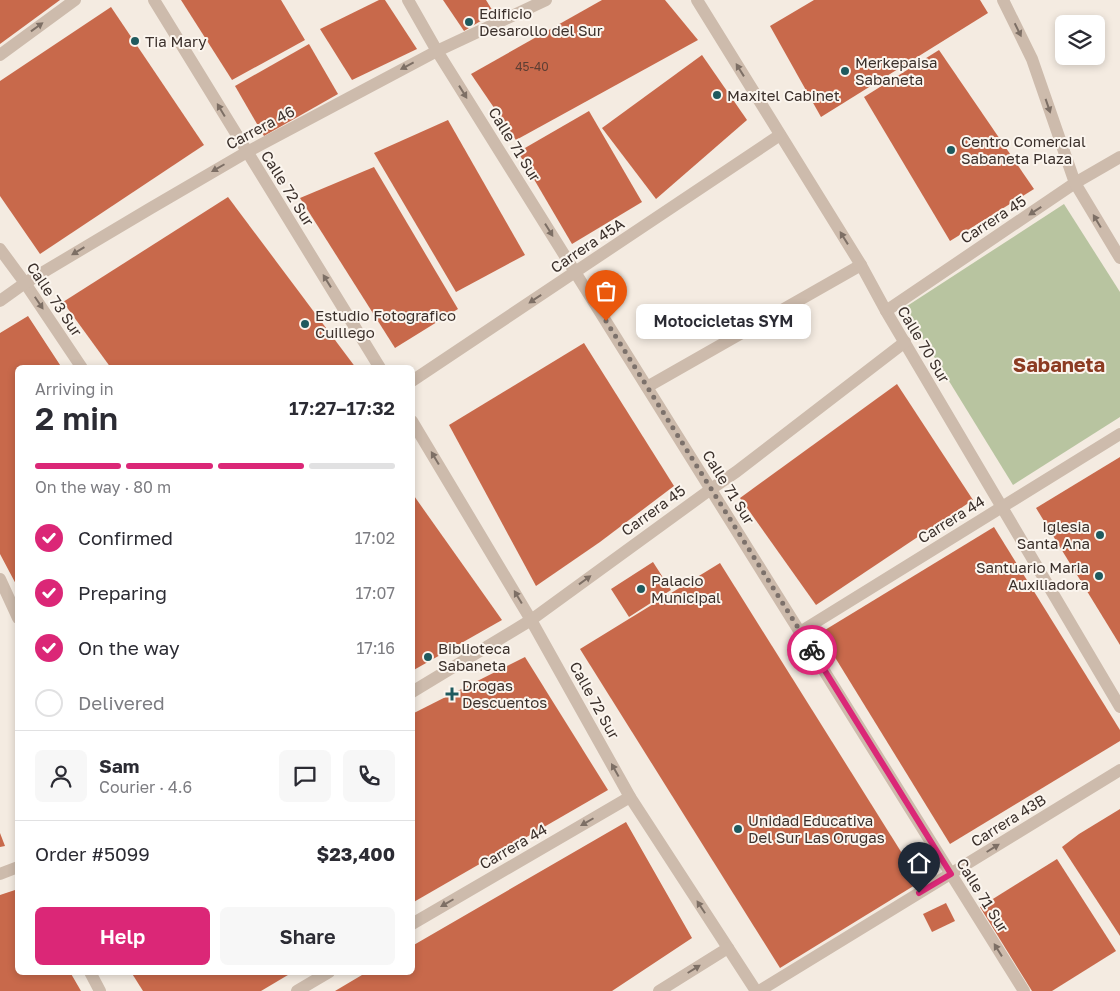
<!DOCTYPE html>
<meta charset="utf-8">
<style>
body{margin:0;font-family:"Golos Text",sans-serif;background:#f7f7f7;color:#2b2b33;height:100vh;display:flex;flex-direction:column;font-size:19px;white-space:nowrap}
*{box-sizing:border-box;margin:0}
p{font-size:16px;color:#7c7c81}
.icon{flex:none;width:28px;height:28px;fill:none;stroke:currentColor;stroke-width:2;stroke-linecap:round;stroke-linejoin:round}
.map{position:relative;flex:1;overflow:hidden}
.side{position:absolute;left:15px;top:365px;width:400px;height:610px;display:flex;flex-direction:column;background:#fff;border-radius:8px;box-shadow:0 2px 8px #0003}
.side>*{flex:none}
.buttons{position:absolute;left:1055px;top:15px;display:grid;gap:10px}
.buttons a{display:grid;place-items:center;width:50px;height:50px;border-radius:8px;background:#fff;box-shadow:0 2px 8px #0003;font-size:25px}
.pin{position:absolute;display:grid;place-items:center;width:42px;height:42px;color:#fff;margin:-51px -21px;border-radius:50% 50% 50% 0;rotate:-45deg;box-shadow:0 0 5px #0007}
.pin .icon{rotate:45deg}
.courier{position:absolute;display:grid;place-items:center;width:50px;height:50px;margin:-25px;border:4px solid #db2777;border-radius:50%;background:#fff;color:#222;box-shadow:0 1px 6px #0007}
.bubble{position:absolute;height:35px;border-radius:8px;background:#fff;box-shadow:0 2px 8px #0003;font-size:16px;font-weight:600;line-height:35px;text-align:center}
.headline em{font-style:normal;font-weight:600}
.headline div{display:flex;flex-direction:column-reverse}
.headline{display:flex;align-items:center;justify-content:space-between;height:85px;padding:0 20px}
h1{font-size:32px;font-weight:600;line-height:38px}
.bar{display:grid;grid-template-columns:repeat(4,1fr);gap:8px 5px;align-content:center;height:60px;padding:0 20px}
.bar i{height:6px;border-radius:4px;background:#e1e1e2}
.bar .selected{background:#db2777}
.bar p{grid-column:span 4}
.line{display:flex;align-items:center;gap:12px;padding:0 20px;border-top:1px solid #e1e1e2}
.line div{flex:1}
.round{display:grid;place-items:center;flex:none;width:52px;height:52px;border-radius:8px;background:#f7f7f7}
ol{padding:0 20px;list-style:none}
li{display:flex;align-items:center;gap:15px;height:55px}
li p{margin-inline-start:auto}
li .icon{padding:5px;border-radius:50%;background:#db2777;color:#fff;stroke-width:4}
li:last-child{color:#7c7c81}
li i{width:28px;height:28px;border:2px solid #e1e1e2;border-radius:50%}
.primary-button{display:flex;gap:10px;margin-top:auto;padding:10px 20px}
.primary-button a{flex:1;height:58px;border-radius:8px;background:#db2777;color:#fff;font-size:20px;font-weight:600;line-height:58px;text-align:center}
.primary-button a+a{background:#f7f7f7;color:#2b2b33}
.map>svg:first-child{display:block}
.green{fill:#b8c4a0}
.building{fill:#c8694b}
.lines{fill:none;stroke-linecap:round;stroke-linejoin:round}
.service{stroke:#cdbbac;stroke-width:12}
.pedestrian{stroke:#cdbbac;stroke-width:12}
.minor{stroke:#cdbbac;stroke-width:12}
.tertiary{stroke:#cdbbac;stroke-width:12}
.oneway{fill:#7d6f65}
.done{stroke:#7c716b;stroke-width:5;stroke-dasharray:0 9}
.route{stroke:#db2777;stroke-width:6}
.poi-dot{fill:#1f5a5e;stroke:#fbf5ee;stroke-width:2}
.labels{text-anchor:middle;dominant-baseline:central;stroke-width:4;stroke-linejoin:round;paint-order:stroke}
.number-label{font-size:12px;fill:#5e3e33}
.poi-label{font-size:15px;fill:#3b302b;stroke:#fbf5ee;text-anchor:start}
.street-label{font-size:15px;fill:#3b302b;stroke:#fbf5ee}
.district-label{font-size:20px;font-weight:bold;fill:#8c3b22;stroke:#fbf5ee}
</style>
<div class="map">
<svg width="1120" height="991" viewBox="0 0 1120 991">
<rect width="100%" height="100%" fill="#f4ebe1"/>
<!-- green -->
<polygon class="green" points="1064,204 1120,292 1120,417 1013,485 904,308"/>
<!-- building -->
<g class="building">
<polygon points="0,0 60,0 0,44"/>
<polygon points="181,0 281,0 305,40 232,80"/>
<polygon points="379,0 385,0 417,49 352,80 320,29"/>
<polygon points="443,0 486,0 494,13 464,31"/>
<polygon points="602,0 665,0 698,40 516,140 471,74"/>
<polygon points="814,0 980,0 988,13 821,117 770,26"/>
<polygon points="111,7 204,145 40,254 0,196 0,81"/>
<polygon points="309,44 338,94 264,136 235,86"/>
<polygon points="939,50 1034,189 950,241 864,97"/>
<polygon points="702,55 747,120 656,199 602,128"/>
<polygon points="589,111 642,202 572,244 518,152"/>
<polygon points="448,120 525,255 456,292 374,153"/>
<polygon points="374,167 458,309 395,348 300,198"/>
<polygon points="228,197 356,368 111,368 63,302"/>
<polygon points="28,316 62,368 18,368 18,588 0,554 0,333"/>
<polygon points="584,343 674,486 600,542 536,586 449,425"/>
<polygon points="897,384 973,500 816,605 740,498"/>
<polygon points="1120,457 1120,645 1036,508"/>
<polygon points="412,493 502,620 412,671"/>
<polygon points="994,527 1120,730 1120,741 950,844 820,633"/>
<polygon points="653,562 671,590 629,617 611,589"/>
<polygon points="720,563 920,882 780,968 580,649"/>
<polygon points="525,657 608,790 412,903 412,714"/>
<polygon points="1120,809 1120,936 1062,847 1079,834"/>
<polygon points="626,822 692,938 612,991 335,991 367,972 412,972 412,946"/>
<polygon points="0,833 5,846 0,847"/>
<polygon points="1057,859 1116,951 1052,991 1032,991 980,907"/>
<polygon points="18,889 18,972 70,972 81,991 0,991 0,895"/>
<polygon points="946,903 955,921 932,932 923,914"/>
<polygon points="131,972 293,972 261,991 143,991"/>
</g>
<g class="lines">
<!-- service -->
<polyline class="service" points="647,387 861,265"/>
<!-- pedestrian -->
<g class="pedestrian">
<polyline points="886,311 1120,707"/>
<polyline points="711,489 736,472 905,342"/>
<polyline points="800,632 1120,434"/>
</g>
<!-- minor -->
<g class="minor">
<polyline points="154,0 380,368"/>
<polyline points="408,0 437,51 1024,991"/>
<polyline points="697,0 861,265 886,311 1075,183 1120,157"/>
<polyline points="0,55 75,0"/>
<polyline points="0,249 25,283 82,368"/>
<polyline points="0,301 25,283 151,208 247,152 437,51 546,0"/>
<polyline points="412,381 780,135"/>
<polyline points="412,421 531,620 630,797 756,991"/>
<polyline points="0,579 18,618"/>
<polyline points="412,692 531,620 711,489"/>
<polyline points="0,874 18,867"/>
<polyline points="412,924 630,797"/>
<polyline points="90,972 100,991"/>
<polyline points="297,991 329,972"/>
<polyline points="659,991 728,948"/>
<polyline points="759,991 1120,770"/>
</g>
<!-- tertiary -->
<polyline class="tertiary" points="1003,0 1032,59 1075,183 1120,258"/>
</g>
<!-- one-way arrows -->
<defs><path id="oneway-solid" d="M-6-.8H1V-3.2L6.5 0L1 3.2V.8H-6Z" transform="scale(1.25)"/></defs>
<g class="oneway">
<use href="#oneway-solid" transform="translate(37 27) rotate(-36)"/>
<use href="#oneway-solid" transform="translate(1018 30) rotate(64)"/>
<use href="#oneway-solid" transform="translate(407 66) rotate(152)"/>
<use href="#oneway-solid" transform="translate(740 70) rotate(-122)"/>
<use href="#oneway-solid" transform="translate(463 92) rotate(58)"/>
<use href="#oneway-solid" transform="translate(1048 106) rotate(71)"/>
<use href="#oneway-solid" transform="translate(221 110) rotate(-121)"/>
<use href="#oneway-solid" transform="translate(218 168) rotate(150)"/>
<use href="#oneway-solid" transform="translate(1035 211) rotate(147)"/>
<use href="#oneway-solid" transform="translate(1097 221) rotate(-121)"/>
<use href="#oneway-solid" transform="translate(549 230) rotate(58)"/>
<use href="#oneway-solid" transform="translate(844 238) rotate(-122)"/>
<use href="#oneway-solid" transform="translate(78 251) rotate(149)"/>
<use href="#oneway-solid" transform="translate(327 281) rotate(-122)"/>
<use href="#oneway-solid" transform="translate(535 299) rotate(146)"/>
<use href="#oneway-solid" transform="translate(39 303) rotate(56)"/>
<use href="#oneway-solid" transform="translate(435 458) rotate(-121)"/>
<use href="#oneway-solid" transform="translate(585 580) rotate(-36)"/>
<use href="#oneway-solid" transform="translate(518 597) rotate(-121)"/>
<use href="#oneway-solid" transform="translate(615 770) rotate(-119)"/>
<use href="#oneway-solid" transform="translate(587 822) rotate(150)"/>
<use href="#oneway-solid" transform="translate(993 848) rotate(-32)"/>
<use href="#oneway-solid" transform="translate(447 903) rotate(150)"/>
<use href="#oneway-solid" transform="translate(701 907) rotate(-123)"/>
<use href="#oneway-solid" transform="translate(998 950) rotate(-122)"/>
<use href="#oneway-solid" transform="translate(694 969) rotate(-32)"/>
</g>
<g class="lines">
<!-- done -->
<polyline class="done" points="606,321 812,650"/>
<!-- route -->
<polyline class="route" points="812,650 951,874 919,893"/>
</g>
<!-- markers -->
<g class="poi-dot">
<circle cx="469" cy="22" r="5"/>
<circle cx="135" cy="41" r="5"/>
<circle cx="845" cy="71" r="5"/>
<circle cx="717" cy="95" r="5"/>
<circle cx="951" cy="150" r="5"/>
<circle cx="305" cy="324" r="5"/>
<circle cx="1100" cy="535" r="5"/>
<circle cx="1099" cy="576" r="5"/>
<circle cx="641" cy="589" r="5"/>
<circle cx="428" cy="657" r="5"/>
<path d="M449.5 686.5h5v5h5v5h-5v5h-5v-5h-5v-5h5z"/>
<circle cx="738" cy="829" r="5"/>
</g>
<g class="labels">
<!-- number labels -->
<g class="number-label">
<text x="532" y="66">45-40</text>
</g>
<!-- poi labels -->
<g class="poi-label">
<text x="479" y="13">Edificio<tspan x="479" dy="17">Desarollo del Sur</tspan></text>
<text x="145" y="41">Tia Mary</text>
<text x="855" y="62">Merkepaisa<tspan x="855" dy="17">Sabaneta</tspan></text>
<text x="727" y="95">Maxitel Cabinet</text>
<text x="961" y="141">Centro Comercial<tspan x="961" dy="17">Sabaneta Plaza</tspan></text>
<text x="315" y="315">Estudio Fotografico<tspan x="315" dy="17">Cuillego</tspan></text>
<text x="1090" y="526" text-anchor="end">Iglesia<tspan x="1090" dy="17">Santa Ana</tspan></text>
<text x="1089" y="567" text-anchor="end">Santuario Maria<tspan x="1089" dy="17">Auxiliadora</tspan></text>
<text x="651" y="580">Palacio<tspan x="651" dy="17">Municipal</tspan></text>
<text x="438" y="648">Biblioteca<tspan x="438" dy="17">Sabaneta</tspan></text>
<text x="462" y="685">Drogas<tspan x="462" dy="17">Descuentos</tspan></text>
<text x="748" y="820">Unidad Educativa<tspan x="748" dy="17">Del Sur Las Orugas</tspan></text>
</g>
<!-- street labels -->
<g class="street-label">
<text transform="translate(260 127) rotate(-28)">Carrera 46</text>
<text transform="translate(515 144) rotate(58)">Calle 71 Sur</text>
<text transform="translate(288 188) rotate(58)">Calle 72 Sur</text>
<text transform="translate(993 219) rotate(-33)">Carrera 45</text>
<text transform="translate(587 245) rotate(-34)">Carrera 45A</text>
<text transform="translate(55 299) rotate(56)">Calle 73 Sur</text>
<text transform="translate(924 344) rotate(59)">Calle 70 Sur</text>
<text transform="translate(729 487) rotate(58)">Calle 71 Sur</text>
<text transform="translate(653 510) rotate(-36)">Carrera 45</text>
<text transform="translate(951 519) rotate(-32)">Carrera 44</text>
<text transform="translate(595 700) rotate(61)">Calle 72 Sur</text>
<text transform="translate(1008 820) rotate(-32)">Carrera 43B</text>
<text transform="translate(513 846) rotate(-30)">Carrera 44</text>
<text transform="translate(983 895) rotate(58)">Calle 71 Sur</text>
</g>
<!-- district labels -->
<g class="district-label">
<text x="1059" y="364">Sabaneta</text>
</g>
</g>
</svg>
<div class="buttons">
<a><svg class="icon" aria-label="layers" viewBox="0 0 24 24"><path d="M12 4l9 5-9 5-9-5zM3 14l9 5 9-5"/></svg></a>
</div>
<div class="pin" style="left:606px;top:321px;background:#ea580c"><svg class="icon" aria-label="bag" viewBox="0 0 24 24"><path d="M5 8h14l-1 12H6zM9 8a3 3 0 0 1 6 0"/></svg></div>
<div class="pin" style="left:919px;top:893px;background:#1f2937"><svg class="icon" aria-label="home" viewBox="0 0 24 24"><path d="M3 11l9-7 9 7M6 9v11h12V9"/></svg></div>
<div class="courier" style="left:812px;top:650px"><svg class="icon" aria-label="bike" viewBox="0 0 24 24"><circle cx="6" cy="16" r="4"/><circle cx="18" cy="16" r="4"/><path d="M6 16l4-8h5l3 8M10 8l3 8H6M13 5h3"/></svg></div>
<div class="bubble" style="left:636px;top:304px;width:175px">Motocicletas SYM</div>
<section class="side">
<div class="headline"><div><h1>2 min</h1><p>Arriving in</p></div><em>17:27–17:32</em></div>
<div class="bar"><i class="selected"></i><i class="selected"></i><i class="selected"></i><i></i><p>On the way · 80 m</p></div>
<ol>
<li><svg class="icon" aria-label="check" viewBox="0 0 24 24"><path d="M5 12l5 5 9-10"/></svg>Confirmed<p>17:02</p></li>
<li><svg class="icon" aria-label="check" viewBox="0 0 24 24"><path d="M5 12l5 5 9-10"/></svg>Preparing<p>17:07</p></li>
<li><svg class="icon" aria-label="check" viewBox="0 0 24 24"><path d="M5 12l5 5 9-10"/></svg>On the way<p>17:16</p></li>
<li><i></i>Delivered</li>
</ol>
<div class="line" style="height:90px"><a class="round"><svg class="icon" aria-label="person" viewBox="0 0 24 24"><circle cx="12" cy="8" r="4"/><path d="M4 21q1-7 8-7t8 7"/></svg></a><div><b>Sam</b><p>Courier · 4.6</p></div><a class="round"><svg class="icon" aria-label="chat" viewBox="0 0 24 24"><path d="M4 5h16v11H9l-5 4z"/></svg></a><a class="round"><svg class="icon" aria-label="phone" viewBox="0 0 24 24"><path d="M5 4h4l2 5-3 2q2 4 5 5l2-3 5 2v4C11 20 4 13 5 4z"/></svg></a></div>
<div class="line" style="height:65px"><div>Order #5099</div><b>$23,400</b></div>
<div class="primary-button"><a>Help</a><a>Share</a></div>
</section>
</div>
